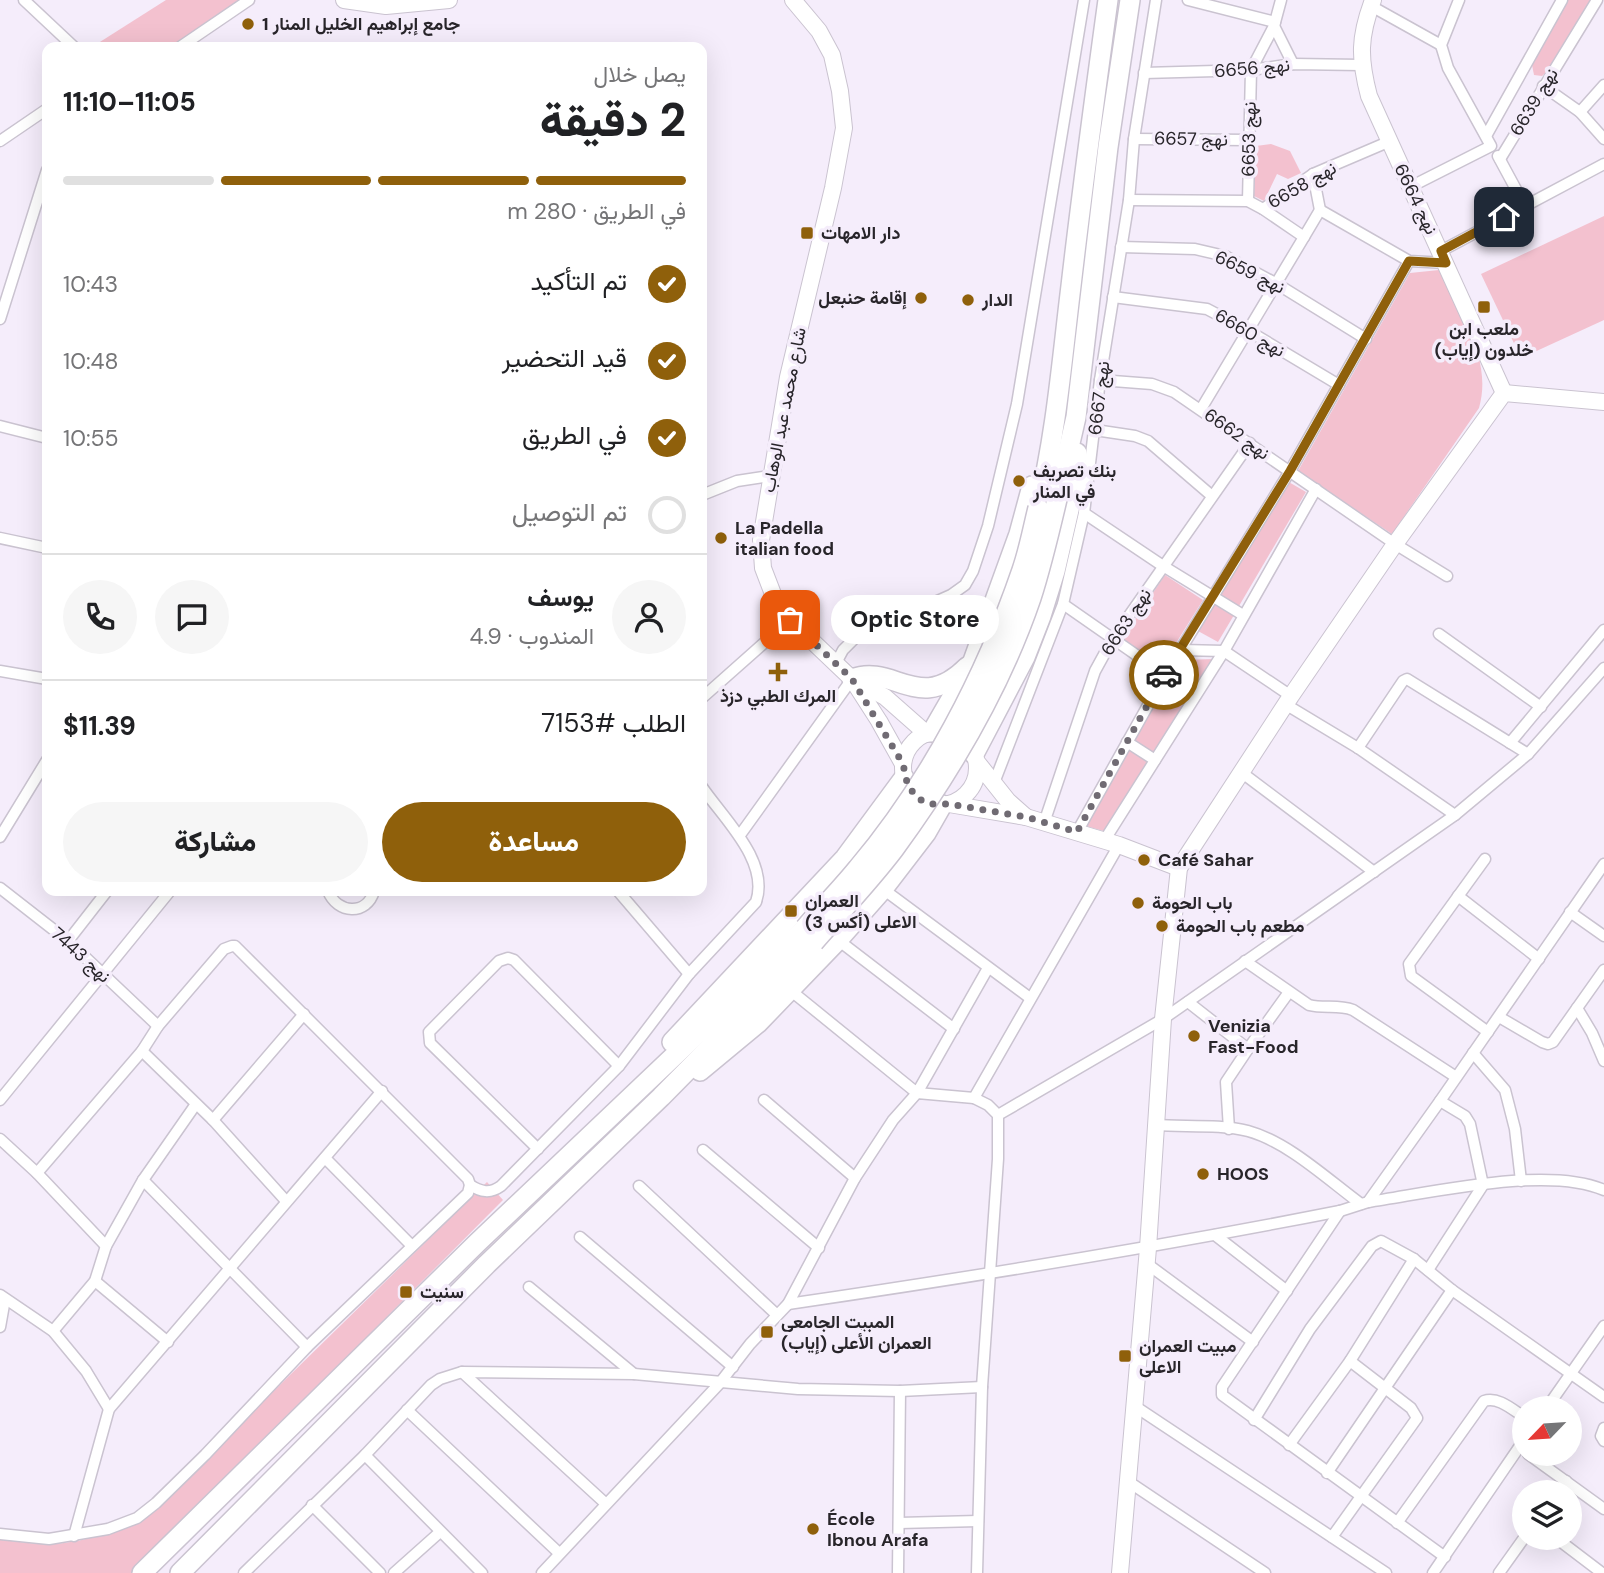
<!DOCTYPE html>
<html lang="ar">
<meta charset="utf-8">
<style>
body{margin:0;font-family:"DM Sans",Vazirmatn,sans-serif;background:#f6f6f6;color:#202124;direction:rtl;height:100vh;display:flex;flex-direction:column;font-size:26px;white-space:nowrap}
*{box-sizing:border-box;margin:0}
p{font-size:23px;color:#757577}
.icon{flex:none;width:38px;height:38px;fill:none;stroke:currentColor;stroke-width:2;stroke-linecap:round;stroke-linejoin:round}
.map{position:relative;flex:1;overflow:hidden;direction:ltr}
.panel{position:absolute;left:42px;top:42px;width:665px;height:854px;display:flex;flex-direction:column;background:#fff;border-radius:14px;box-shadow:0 7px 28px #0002;direction:rtl}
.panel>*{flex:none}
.needle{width:46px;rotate:245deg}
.buttons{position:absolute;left:1512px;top:1396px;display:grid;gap:14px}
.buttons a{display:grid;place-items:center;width:70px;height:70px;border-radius:50%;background:#fff;box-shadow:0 7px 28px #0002;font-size:35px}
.pin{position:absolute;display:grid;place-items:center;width:60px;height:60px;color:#fff;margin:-30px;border-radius:14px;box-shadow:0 4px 10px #0006}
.courier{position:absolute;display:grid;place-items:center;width:70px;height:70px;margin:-35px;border:5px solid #8f600b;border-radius:50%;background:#fff;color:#222;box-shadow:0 2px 9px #0007}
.bubble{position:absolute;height:49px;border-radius:24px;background:#fff;box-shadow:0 7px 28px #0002;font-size:23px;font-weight:800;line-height:49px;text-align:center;direction:rtl}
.headline em{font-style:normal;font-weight:800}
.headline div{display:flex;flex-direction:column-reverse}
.headline{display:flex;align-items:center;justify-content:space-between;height:119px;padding:0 21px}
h1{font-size:46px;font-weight:800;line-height:52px}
.bar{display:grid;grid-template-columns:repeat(4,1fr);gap:10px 7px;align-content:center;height:84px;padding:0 21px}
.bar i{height:9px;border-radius:5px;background:#e0e0e0}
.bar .on{background:#8f600b}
.bar p{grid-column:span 4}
.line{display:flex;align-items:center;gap:18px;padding:0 21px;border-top:2px solid #e0e0e0}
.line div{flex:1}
.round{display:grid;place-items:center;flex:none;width:74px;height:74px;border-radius:37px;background:#f6f6f6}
ol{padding:0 21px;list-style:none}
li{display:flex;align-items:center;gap:21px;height:77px}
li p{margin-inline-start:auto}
li .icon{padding:7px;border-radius:50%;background:#8f600b;color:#fff;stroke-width:4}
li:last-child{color:#757577}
li i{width:38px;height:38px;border:4px solid #e0e0e0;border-radius:50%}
.cta{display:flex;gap:14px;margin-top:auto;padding:14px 21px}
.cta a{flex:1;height:80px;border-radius:42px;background:#8f600b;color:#fff;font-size:28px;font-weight:800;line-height:80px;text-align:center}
.cta a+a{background:#f6f6f6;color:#202124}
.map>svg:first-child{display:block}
.green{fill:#f3c1cf}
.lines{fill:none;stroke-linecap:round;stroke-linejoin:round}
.street-casing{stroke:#cac3d0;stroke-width:13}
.secondary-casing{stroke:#cac3d0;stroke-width:18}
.highway-casing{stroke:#cac3d0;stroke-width:22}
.street{stroke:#fff;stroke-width:10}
.secondary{stroke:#fff;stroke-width:16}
.highway{stroke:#fff;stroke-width:19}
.highway-bridge-casing{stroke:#cac3d0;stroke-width:22;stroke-linecap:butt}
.highway-bridge{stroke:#fff;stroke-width:19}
.done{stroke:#706b73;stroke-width:7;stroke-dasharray:0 12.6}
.route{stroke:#8f600b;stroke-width:9}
.poi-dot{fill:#8f600b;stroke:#f5edfb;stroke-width:2.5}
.labels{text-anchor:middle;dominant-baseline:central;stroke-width:7;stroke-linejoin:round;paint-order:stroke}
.poi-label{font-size:18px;font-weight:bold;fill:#28252a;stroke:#f5edfb;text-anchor:start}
.street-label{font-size:18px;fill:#28252a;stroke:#f5edfb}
</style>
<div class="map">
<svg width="1604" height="1573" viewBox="0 0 1604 1573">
<rect width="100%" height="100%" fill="#f5edfb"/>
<!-- green -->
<g class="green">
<polygon points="166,0 253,0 183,47 92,47"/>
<polygon points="1565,0 1592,0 1548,71 1542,76 1534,75 1531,60"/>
<polygon points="1271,144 1290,151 1301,173 1288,179 1277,174 1264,201 1254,196 1256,146"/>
<polygon points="1604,216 1604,320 1521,358 1481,274"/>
<path d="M1439,270C1460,313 1493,359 1479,408L1392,534L1298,471L1410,273Z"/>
<polygon points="1287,481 1306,492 1239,606 1219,596"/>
<polygon points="1165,575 1203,600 1161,667 1121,640"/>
<polygon points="1214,604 1234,615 1218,642 1198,631"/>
<polygon points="1213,659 1153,753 1133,740 1183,660"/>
<polygon points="1127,749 1148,762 1107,832 1086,826"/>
<path d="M487,1182L503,1200L132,1573H0V1539C62,1550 86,1542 144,1518Z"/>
</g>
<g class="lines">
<defs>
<g id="street">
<polyline points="24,0 74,47"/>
<polyline points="1188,0 1275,22"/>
<polyline points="1371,6 1441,45"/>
<polyline points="1274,26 1293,64"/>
<polyline points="180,47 249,0"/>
<polyline points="1144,73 1251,70 1293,64 1361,65"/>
<polyline points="1543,86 1580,112 1604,139"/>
<polyline points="1580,112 1604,85"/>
<polyline points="1486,136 1562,0"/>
<polyline points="1134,139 1249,140"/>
<polyline points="0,141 47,109"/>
<polyline points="1498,156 1525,206"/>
<polyline points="1500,159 1597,0"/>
<polyline points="1313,174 1320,210"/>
<polyline points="1410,187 1491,146 1448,68 1441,45 1459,0"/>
<polyline points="1129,200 1248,201 1263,209 1304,237 1320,210 1409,261 1446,263"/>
<polyline points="1248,201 1251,70 1274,26 1281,0"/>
<polyline points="1263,209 1313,174 1388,142"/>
<polyline points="1121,247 1195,249 1225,256 1277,284 1366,339"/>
<polyline points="1441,251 1604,164"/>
<polyline points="1113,297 1207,309 1247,330 1339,385"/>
<polyline points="0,319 47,170"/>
<polyline points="1100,380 1152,384 1174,392 1395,544 1447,576"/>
<polyline points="1201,409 1304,237"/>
<polyline points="0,426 47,438"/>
<polyline points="1095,430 1135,436 1148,441 1212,496"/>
<polyline points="702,495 737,481 770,476"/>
<polyline points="1084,513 1163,566 1243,615"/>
<polyline points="0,538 47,548"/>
<polyline points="1063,604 1165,675"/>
<polyline points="1439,634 1541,707"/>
<polyline points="1181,650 1224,651 1291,696"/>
<polyline points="836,663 843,650 856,637 951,595 965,585 973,571 988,526 1017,404 1084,0"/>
<polyline points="0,671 47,679"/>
<polyline points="702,698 790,620"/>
<polyline points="1285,704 1358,748 1455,815"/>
<polyline points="1127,742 1155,760"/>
<polyline points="1510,743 1604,630"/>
<polyline points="1358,748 1403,681 1407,679 1528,754"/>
<polyline points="1241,772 1374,872"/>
<polyline points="994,783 1063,604 1084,513 1100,380 1129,200 1134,139 1156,0"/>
<polyline points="1044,823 1095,671 1112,640 1250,443"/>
<polyline points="1077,832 1165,675 1290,471 1409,261"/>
<polyline points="740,835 852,679"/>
<polyline points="0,837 47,760"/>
<polyline points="1104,841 1224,651 1316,489"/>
<polyline points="1485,859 1409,964 1411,976 1488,1032"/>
<polyline points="0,888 68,941 158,1026"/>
<polyline points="883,889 1030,998"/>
<path d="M328,891C337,914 367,916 374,891"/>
<polyline points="618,891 689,974"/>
<polyline points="1458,896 1539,959"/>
<polyline points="1570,912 1604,936"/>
<polyline points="838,940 954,1029"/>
<polyline points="68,941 107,891"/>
<path d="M1245,961L1309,1005C1324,1009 1338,1004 1353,1010L1456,1077"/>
<polyline points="790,990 917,1093 988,968"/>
<polyline points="1188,1002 1248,1049 1226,1082 1229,1129"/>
<polyline points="1577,1008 1592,1033 1604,1061"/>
<polyline points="1499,1017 1542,1042 1548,1044 1553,1042 1604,970"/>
<polyline points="1248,1049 1289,992"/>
<polyline points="142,1051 213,1120 286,1201"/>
<polyline points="1473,1053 1505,1090 1515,1129 1521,1181"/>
<polyline points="0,1100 170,891"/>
<polyline points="764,1100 855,1178"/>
<polyline points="998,1115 1163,1019 1455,815 1528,754 1604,668"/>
<polyline points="213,1120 304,1014"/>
<path d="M1156,1125C1184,1127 1221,1124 1248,1131C1288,1142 1327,1179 1361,1204"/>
<polyline points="0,1139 37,1173 106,1246"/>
<polyline points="538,1149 430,1043 429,1032 499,961 508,958 514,960 619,1066"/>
<polyline points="703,1150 819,1248"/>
<polyline points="325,1158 412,1246"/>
<polyline points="143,1180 307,1347"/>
<path d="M470,1185C481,1192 490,1194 501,1186L619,1066L689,974L756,902C770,861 723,818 702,787"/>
<polyline points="639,1186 777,1315"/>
<path d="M1368,1202C1430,1193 1548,1165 1604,1190"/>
<polyline points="1340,1211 1222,1387 1222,1395 1445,1557"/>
<polyline points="1215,1235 1287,1291"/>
<polyline points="580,1237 733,1367"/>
<polyline points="1146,1263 1253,1342"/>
<polyline points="1428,1270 1483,1185 1470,1124 1465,1116 1440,1101"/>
<polyline points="95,1281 168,1342"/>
<polyline points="529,1287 634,1374"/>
<polyline points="0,1295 53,1331 86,1371 109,1409"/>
<path d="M788,1304C973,1277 1157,1247 1340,1211L1368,1202L1440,1101L1604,864"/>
<polyline points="0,1327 5,1299"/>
<polyline points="53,1331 95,1281 106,1246 143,1180 196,1104"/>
<polyline points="462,1372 605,1503"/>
<polyline points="1133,1405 1386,1573"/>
<polyline points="1546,1409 1604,1326"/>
<polyline points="407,1410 559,1553"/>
<polyline points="1254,1420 1310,1329 1372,1246 1381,1241 1414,1259 1452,1290 1604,1397"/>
<polyline points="1604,1428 1601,1436 1604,1441"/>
<polyline points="1289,1445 1350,1361 1414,1259"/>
<polyline points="1528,1454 1604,1509"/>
<polyline points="365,1455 482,1573"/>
<polyline points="1327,1473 1452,1290"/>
<polyline points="1126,1480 1265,1573"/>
<polyline points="1558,1493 1566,1481"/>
<polyline points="312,1505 380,1573"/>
<polyline points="899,1523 978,1521"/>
<path d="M1397,1523L1484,1401C1498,1396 1513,1410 1524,1417"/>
<polyline points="0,1534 49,1539 108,1529 137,1518 156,1503 205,1455 307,1347 468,1193 470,1185 468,1179 235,946 232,946 224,949 158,1026 142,1051 37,1173"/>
<polyline points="74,1536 109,1409 382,1091"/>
<polyline points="1332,1537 1417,1418 1411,1408 1350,1361"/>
<polyline points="1556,1538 1602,1573"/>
<polyline points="244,1573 365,1455 431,1385 440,1379 462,1372 634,1374 798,1389 900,1391 982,1387"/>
<polyline points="394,1573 440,1532"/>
<polyline points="542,1573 719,1384 750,1344 788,1304 855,1178 893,1120 917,1093 974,1098"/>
<polyline points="898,1573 900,1391"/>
<polyline points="977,1573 982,1387 998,1159 998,1115 988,1105 974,1098 1119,845"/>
<polyline points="1433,1573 1524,1440"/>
<polyline points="1499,1573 1524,1538"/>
</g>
<g id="secondary">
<polyline points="344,0 386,6 449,0"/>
<polyline points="793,0 819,31 832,55 840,91 844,128 833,188 788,377 761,540 763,568 773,594 790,620 852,679 879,721 903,764"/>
<path d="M1373,0C1359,37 1359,58 1369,96L1504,393"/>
<polyline points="854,680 885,697 927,734"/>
<circle cx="940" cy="768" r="37"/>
<polyline points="977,762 1008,801 1026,817"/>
<polyline points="949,804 1026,817 1119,845 1179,868"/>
<polyline points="1120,1573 1148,1248 1163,1019 1179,868 1291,696 1395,544 1504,393 1604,402"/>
</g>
<g id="highway">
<polyline points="1058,495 1076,417 1108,147 1130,0"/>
<path d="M1038,508C1056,435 1062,360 1071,286C1082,191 1095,95 1108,0"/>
<path d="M852,679C894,663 919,715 967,667"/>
<polyline points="932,732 973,661 1019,534 1032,486"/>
<polyline points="974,754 1025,657 1041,616 1055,571 1074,488 1077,453"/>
<polyline points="672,1042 845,858 904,778"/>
<polyline points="700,1071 758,1023 838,940 883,889 926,833 942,805"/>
<polyline points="142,1573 477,1243 713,1019 805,928"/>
<polyline points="180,1573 487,1264 661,1097 814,942"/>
</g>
</defs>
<!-- street casing -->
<use href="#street" class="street-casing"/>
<!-- secondary casing -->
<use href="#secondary" class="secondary-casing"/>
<!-- highway casing -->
<use href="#highway" class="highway-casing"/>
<!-- street -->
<use href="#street" class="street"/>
<!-- secondary -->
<use href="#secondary" class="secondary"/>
<!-- highway -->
<use href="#highway" class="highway"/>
<defs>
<g id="highway-bridge">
<path d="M805,928C822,908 841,889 858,868C930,783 986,675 1022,570C1029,550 1033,528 1038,508"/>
<path d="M814,942C841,911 869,882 894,849C949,774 1001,686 1031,598C1042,564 1050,529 1058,495"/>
</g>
</defs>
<!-- highway-bridge casing -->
<use href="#highway-bridge" class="highway-bridge-casing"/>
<!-- highway-bridge -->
<use href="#highway-bridge" class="highway-bridge"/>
</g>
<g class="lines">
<!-- done -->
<polyline class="done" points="790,620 852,679 903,764 908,787 922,801 932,804 949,804 1026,817 1077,832 1164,675"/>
<!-- route -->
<polyline class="route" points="1164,675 1290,471 1409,261 1446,263 1441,251 1504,217"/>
</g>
<!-- markers -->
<g class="poi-dot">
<circle cx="248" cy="24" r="7"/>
<rect x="800" y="226" width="14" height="14" rx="3.5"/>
<circle cx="921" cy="298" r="7"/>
<circle cx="968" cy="300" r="7"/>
<rect x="1477" y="300" width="14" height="14" rx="3.5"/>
<circle cx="1019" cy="481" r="7"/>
<circle cx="721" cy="538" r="7"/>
<path d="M774.5 661.5h7v7h7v7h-7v7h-7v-7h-7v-7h7z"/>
<circle cx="1144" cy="860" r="7"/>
<circle cx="1138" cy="903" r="7"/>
<rect x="784" y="904" width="14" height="14" rx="3.5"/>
<circle cx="1162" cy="926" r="7"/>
<circle cx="1194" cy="1036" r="7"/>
<circle cx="1203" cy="1174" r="7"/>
<rect x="399" y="1285" width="14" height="14" rx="3.5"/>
<rect x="760" y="1325" width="14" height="14" rx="3.5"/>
<rect x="1118" y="1349" width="14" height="14" rx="3.5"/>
<circle cx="813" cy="1529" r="7"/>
</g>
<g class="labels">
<!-- poi labels -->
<g class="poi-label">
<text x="262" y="24">جامع إبراهيم الخليل المنار 1</text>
<text x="821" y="233">دار الامهات</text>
<text x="907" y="298" text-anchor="end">إقامة حنبعل</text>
<text x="982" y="300">الدار</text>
<text x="1484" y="329" text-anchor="middle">ملعب ابن<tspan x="1484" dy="21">خلدون (إياب)</tspan></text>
<text x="1033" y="471">بنك تصريف<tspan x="1033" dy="21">في المنار</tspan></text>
<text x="735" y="528">La Padella<tspan x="735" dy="21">italian food</tspan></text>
<text x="778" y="696" text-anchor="middle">المرك الطبي دزذ</text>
<text x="1158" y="860">Café Sahar</text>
<text x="805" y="901">العمران<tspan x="805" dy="21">الاعلى (أكس 3)</tspan></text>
<text x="1152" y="903">باب الحومة</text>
<text x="1176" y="926">مطعم باب الحومة</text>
<text x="1208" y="1026">Venizia<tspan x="1208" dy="21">Fast-Food</tspan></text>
<text x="1217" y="1174">HOOS</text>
<text x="420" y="1292">سنيت</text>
<text x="781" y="1322">المبيت الجامعي<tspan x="781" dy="21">العمران الأعلى (إياب)</tspan></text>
<text x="1139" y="1346">مبيت العمران<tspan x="1139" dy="21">الاعلى</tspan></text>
<text x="827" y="1519">École<tspan x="827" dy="21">Ibnou Arafa</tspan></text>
</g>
<!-- street labels -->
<g class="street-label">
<text transform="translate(1252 68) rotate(-5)">نهج 6656</text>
<text transform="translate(1534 102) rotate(-59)">نهج 6639</text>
<text transform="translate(1191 139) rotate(1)">نهج 6657</text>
<text transform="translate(1249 139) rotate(-89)">نهج 6653</text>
<text transform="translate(1302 185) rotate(-30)">نهج 6658</text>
<text transform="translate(1416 199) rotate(64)">نهج 6664</text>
<text transform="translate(1250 272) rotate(26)">نهج 6659</text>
<text transform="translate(1250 333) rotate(30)">نهج 6660</text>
<text transform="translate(1099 398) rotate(-83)">نهج 6667</text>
<text transform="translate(784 410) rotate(-79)">شارع محمد عبد الوهاب</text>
<text transform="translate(1237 434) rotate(35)">نهج 6662</text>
<text transform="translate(1126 622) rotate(-57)">نهج 6663</text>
<text transform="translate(81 955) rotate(42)">نهج 7443</text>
</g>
</g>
</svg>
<div class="buttons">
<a><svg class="needle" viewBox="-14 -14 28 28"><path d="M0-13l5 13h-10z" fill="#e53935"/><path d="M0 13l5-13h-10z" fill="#757577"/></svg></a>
<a><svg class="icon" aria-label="layers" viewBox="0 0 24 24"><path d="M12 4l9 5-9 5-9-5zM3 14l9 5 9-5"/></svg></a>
</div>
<div class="pin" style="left:790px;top:620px;background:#ea580c"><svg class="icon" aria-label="bag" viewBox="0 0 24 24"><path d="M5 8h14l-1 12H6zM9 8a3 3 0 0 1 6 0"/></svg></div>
<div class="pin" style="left:1504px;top:217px;background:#1f2937"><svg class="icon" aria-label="home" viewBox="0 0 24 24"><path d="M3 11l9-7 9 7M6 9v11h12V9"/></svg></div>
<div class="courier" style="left:1164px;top:675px"><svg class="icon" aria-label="car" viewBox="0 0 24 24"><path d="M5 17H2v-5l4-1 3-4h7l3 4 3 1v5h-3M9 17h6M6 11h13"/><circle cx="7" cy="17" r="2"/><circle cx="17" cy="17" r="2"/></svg></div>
<div class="bubble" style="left:831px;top:595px;width:168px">Optic Store</div>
<section class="panel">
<div class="headline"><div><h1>2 دقيقة</h1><p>يصل خلال</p></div><em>11:05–11:10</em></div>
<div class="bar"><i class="on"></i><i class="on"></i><i class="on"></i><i></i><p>في الطريق · 280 m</p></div>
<ol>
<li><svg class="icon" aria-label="check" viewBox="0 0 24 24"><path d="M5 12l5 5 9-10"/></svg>تم التأكيد<p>10:43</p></li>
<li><svg class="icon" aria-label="check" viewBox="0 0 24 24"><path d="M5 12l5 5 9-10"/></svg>قيد التحضير<p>10:48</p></li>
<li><svg class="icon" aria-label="check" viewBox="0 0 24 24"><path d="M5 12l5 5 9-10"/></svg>في الطريق<p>10:55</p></li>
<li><i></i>تم التوصيل</li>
</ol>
<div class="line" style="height:126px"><a class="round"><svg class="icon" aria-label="person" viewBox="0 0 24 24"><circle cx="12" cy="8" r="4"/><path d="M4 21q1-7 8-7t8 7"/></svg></a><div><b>يوسف</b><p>المندوب · 4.9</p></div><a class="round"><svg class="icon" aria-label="chat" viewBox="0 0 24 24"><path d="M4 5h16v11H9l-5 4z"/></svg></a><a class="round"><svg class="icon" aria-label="phone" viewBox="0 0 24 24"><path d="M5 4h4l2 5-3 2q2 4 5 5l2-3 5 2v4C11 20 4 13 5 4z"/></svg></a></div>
<div class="line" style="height:91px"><div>الطلب #7153</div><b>$11.39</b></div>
<div class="cta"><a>مساعدة</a><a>مشاركة</a></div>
</section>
</div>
